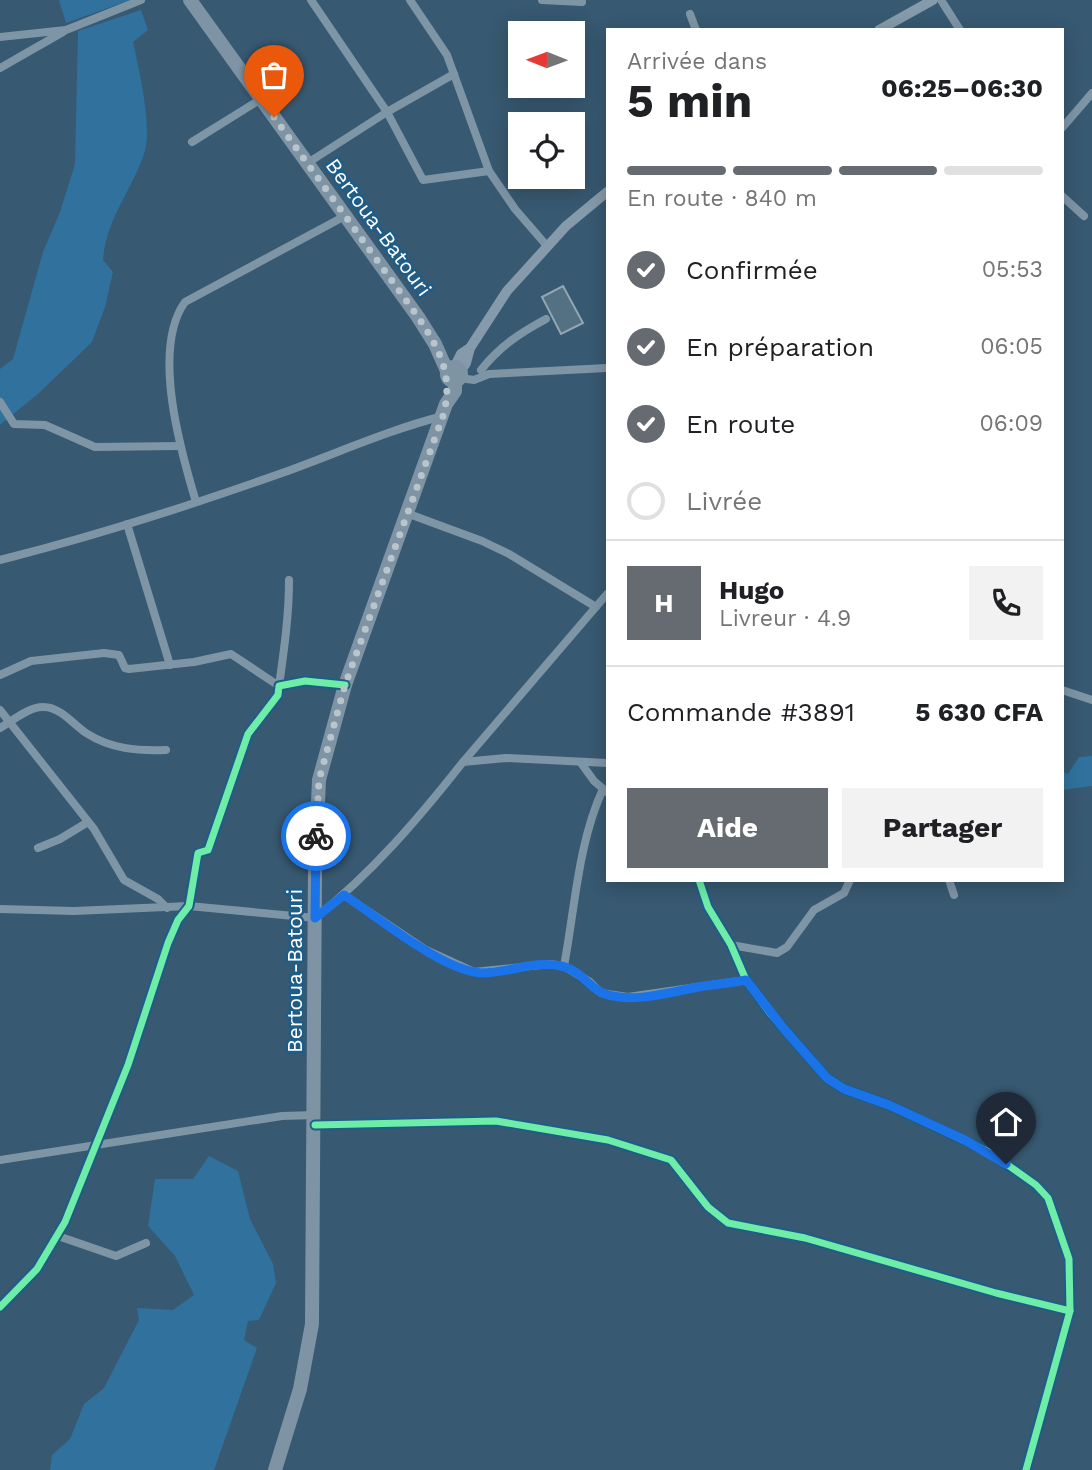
<!DOCTYPE html>
<html lang="fr">
<meta charset="utf-8">
<style>
body{margin:0;font-family:"Work Sans",sans-serif;background:#f2f2f2;color:#202124;height:100vh;display:flex;flex-direction:column;font-size:26px;white-space:nowrap}
*{box-sizing:border-box;margin:0}
p{font-size:23px;color:#757577}
.icon{flex:none;width:38px;height:38px;fill:none;stroke:currentColor;stroke-width:2;stroke-linecap:round;stroke-linejoin:round}
.map{position:relative;flex:1;overflow:hidden}
.details{position:absolute;left:606px;top:28px;width:458px;height:854px;display:flex;flex-direction:column;background:#fff;border-radius:0px;box-shadow:0 4px 18px #0003}
.details>*{flex:none}
.needle{width:46px;rotate:271deg}
.tools{position:absolute;left:508px;top:21px;display:grid;gap:14px}
.tools a{display:grid;place-items:center;width:77px;height:77px;border-radius:0px;background:#fff;box-shadow:0 4px 18px #0003;font-size:35px}
.pin{position:absolute;display:grid;place-items:center;width:60px;height:60px;color:#fff;margin:-72px -30px;border-radius:50% 50% 50% 0;rotate:-45deg;box-shadow:0 0 7px #0007}
.pin .icon{rotate:45deg}
.courier{position:absolute;display:grid;place-items:center;width:70px;height:70px;margin:-35px;border:5px solid #1a73e8;border-radius:50%;background:#fff;color:#222;box-shadow:0 2px 9px #0007}
.headline em{font-style:normal;font-weight:700}
.headline div{display:flex;flex-direction:column-reverse}
.headline{display:flex;align-items:center;justify-content:space-between;height:119px;padding:0 21px}
h1{font-size:46px;font-weight:700;line-height:52px}
.bar{display:grid;grid-template-columns:repeat(4,1fr);gap:10px 7px;align-content:center;height:84px;padding:0 21px}
.bar i{height:9px;border-radius:5px;background:#e0e0e0}
.bar .on{background:#656b70}
.bar p{grid-column:span 4}
.line{display:flex;align-items:center;gap:18px;padding:0 21px;border-top:2px solid #e0e0e0}
.line div{flex:1}
.round{display:grid;place-items:center;flex:none;width:74px;height:74px;border-radius:0px;background:#f2f2f2}
ol{padding:0 21px;list-style:none}
li{display:flex;align-items:center;gap:21px;height:77px}
li p{margin-inline-start:auto}
li .icon{padding:7px;border-radius:50%;background:#656b70;color:#fff;stroke-width:4}
li:last-child{color:#757577}
li i{width:38px;height:38px;border:4px solid #e0e0e0;border-radius:50%}
.primary-button{display:flex;gap:14px;margin-top:auto;padding:14px 21px}
.primary-button a{flex:1;height:80px;border-radius:0px;background:#656b70;color:#fff;font-size:28px;font-weight:700;line-height:80px;text-align:center}
.primary-button a+a{background:#f2f2f2;color:#202124}
.map>svg:first-child{display:block}
.green{fill:#30729d}
.building{fill:#547083;stroke:#92a6b4;stroke-width:2}
.lines{fill:none;stroke-linecap:round;stroke-linejoin:round}
.minor{stroke:#7e95a6;stroke-width:8}
.secondary{stroke:#859aaa;stroke-width:10}
.trunk{stroke:#7e94a4;stroke-width:14}
.cycleway-casing{stroke:#1f5d89;stroke-width:11}
.cycleway{stroke:#6deda7;stroke-width:7}
.done{stroke:#b9c5cd;stroke-width:7;stroke-dasharray:0 12.6}
.route{stroke:#1a73e8;stroke-width:9}
.labels{text-anchor:middle;dominant-baseline:central;stroke-width:5;stroke-linejoin:round;paint-order:stroke}
.street-label{font-size:21px;fill:#fff;stroke:#1f5d89}
</style>
<div class="map">
<svg width="1092" height="1470" viewBox="0 0 1092 1470">
<rect width="100%" height="100%" fill="#375971"/>
<!-- green -->
<g class="green">
<polygon points="59,0 130,0 66,23"/>
<path d="M141,10L148,30L133,42C139,69 153,129 144,154C132,190 106,219 103,260L113,272L105,307L92,342L39,393L0,425V369L13,359L43,252L60,212L75,164L78,31Z"/>
<polygon points="1092,756 1092,786 1062,790 1062,772 1068,774 1079,757"/>
<polygon points="209,1156 238,1171 250,1219 273,1264 276,1283 259,1320 248,1321 244,1340 257,1348 214,1470 50,1470 52,1455 70,1439 84,1404 104,1388 139,1320 137,1308 173,1310 194,1295 175,1256 148,1226 155,1179 193,1179"/>
</g>
<!-- building -->
<polygon class="building" points="563,286 583,323 561,334 542,297"/>
<g class="lines">
<!-- minor -->
<g class="minor">
<polyline points="311,0 387,112 423,180 489,171"/>
<polyline points="410,0 447,55 489,171 515,209 547,246"/>
<polyline points="542,0 582,2"/>
<polyline points="941,0 960,30"/>
<polyline points="690,14 696,30"/>
<polyline points="0,37 66,30 141,0"/>
<polyline points="0,68 63,32"/>
<polyline points="1062,128 1092,93"/>
<polyline points="192,142 261,99"/>
<polyline points="306,164 387,112 454,74"/>
<polyline points="1062,196 1084,216"/>
<path d="M481,370C500,346 520,333 546,319"/>
<polyline points="460,378 474,380 489,374 607,368"/>
<polyline points="0,402 14,424 45,425 95,447 179,446"/>
<path d="M196,502C181,452 151,349 185,302L345,216"/>
<polyline points="409,514 482,541 509,554 596,607"/>
<polyline points="127,524 170,665"/>
<path d="M0,560C95,536 189,506 282,473C335,454 388,430 443,416"/>
<polyline points="0,675 31,661 104,653 119,655 125,668 129,669 194,662 231,654 279,686"/>
<path d="M279,686C284,650 289,616 289,580"/>
<polyline points="1062,690 1092,700"/>
<polyline points="0,710 94,829 124,880 158,899 167,908"/>
<path d="M0,728C12,721 30,706 44,707C60,707 74,725 86,733C111,749 137,751 166,750"/>
<polyline points="463,762 607,594"/>
<polyline points="581,763 594,781 607,792"/>
<polyline points="38,848 60,839 88,822"/>
<polyline points="699,880 708,907 731,945 746,980 770,1013 827,1078 844,1089 889,1105 991,1153 1036,1185 1048,1198 1069,1259 1070,1311 1026,1470"/>
<polyline points="949,880 954,895"/>
<polyline points="344,895 426,950 474,972 550,964 564,966 590,982 601,993 628,997 746,980"/>
<path d="M0,909L74,911L189,906L315,918C372,873 418,819 463,762L506,758L607,763"/>
<polyline points="731,945 777,953 787,947 814,910 844,893 850,880"/>
<path d="M564,966C575,908 578,843 603,789"/>
<polyline points="315,1125 496,1121 608,1140 671,1160 708,1207 728,1223 805,1238 996,1293 1070,1311"/>
<polyline points="0,1160 282,1116 315,1115"/>
<polyline points="58,1236 116,1256 146,1243"/>
<polyline points="0,1307 37,1269 65,1222 128,1065 168,943 178,920 189,906 198,853 208,850 248,734 278,695 279,686 305,681 345,685"/>
</g>
<!-- secondary -->
<g class="secondary">
<polyline points="879,30 933,0"/>
<polyline points="455,366 461,354 470,348"/>
<polyline points="461,370 466,363 470,348 507,291 566,226 607,192"/>
</g>
<!-- trunk -->
<g class="trunk">
<polyline points="190,0 418,317 435,344 447,371"/>
<circle cx="454" cy="374" r="7"/>
<polyline points="275,1470 300,1389 312,1324 315,870 319,780 345,685 446,404 455,391 455,381"/>
</g>
<defs>
<g id="cycleway">
<polyline points="699,880 708,907 731,945 746,980 770,1013 827,1078 844,1089 889,1105 991,1153 1036,1185 1048,1198 1069,1259 1070,1311 1026,1470"/>
<polyline points="315,1125 496,1121 608,1140 671,1160 708,1207 728,1223 805,1238 996,1293 1070,1311"/>
<polyline points="0,1307 37,1269 65,1222 128,1065 168,943 178,920 189,906 198,853 208,850 248,734 278,695 279,686 305,681 345,685"/>
</g>
</defs>
<!-- cycleway casing -->
<use href="#cycleway" class="cycleway-casing"/>
<!-- cycleway -->
<use href="#cycleway" class="cycleway"/>
</g>
<g class="lines">
<!-- done -->
<path class="done" d="M274,117L418,317C440,350 454,376 443,416L345,685L319,780L316,836"/>
<!-- route -->
<path class="route" d="M316,836L315,918L344,895C378,917 443,971 482,973C508,973 535,960 561,966C581,970 590,989 605,994C636,1004 673,991 704,986C718,984 732,983 746,980L784,1029L827,1078L844,1089L889,1105L963,1139L1006,1164"/>
</g>
<g class="labels">
<!-- street labels -->
<g class="street-label">
<text transform="translate(379 227) rotate(54)">Bertoua-Batouri</text>
<text transform="translate(294 971) rotate(-90)">Bertoua-Batouri</text>
</g>
</g>
</svg>
<div class="tools">
<a><svg class="needle" viewBox="-14 -14 28 28"><path d="M0-13l5 13h-10z" fill="#e53935"/><path d="M0 13l5-13h-10z" fill="#757577"/></svg></a>
<a><svg class="icon" aria-label="locate" viewBox="0 0 24 24"><circle cx="12" cy="12" r="6"/><path d="M12 2v4M12 18v4M2 12h4M18 12h4"/></svg></a>
</div>
<div class="pin" style="left:274px;top:117px;background:#ea580c"><svg class="icon" aria-label="bag" viewBox="0 0 24 24"><path d="M5 8h14l-1 12H6zM9 8a3 3 0 0 1 6 0"/></svg></div>
<div class="pin" style="left:1006px;top:1164px;background:#1f2937"><svg class="icon" aria-label="home" viewBox="0 0 24 24"><path d="M3 11l9-7 9 7M6 9v11h12V9"/></svg></div>
<div class="courier" style="left:316px;top:836px"><svg class="icon" aria-label="bike" viewBox="0 0 24 24"><circle cx="6" cy="16" r="4"/><circle cx="18" cy="16" r="4"/><path d="M6 16l4-8h5l3 8M10 8l3 8H6M13 5h3"/></svg></div>
<section class="details">
<div class="headline"><div><h1>5 min</h1><p>Arrivée dans</p></div><em>06:25–06:30</em></div>
<div class="bar"><i class="on"></i><i class="on"></i><i class="on"></i><i></i><p>En route · 840 m</p></div>
<ol>
<li><svg class="icon" aria-label="check" viewBox="0 0 24 24"><path d="M5 12l5 5 9-10"/></svg>Confirmée<p>05:53</p></li>
<li><svg class="icon" aria-label="check" viewBox="0 0 24 24"><path d="M5 12l5 5 9-10"/></svg>En préparation<p>06:05</p></li>
<li><svg class="icon" aria-label="check" viewBox="0 0 24 24"><path d="M5 12l5 5 9-10"/></svg>En route<p>06:09</p></li>
<li><i></i>Livrée</li>
</ol>
<div class="line" style="height:126px"><b class="round" style="background:#656b70;color:#fff">H</b><div><b>Hugo</b><p>Livreur · 4.9</p></div><a class="round"><svg class="icon" aria-label="phone" viewBox="0 0 24 24"><path d="M5 4h4l2 5-3 2q2 4 5 5l2-3 5 2v4C11 20 4 13 5 4z"/></svg></a></div>
<div class="line" style="height:91px"><div>Commande #3891</div><b>5 630 CFA</b></div>
<div class="primary-button"><a>Aide</a><a>Partager</a></div>
</section>
</div>
